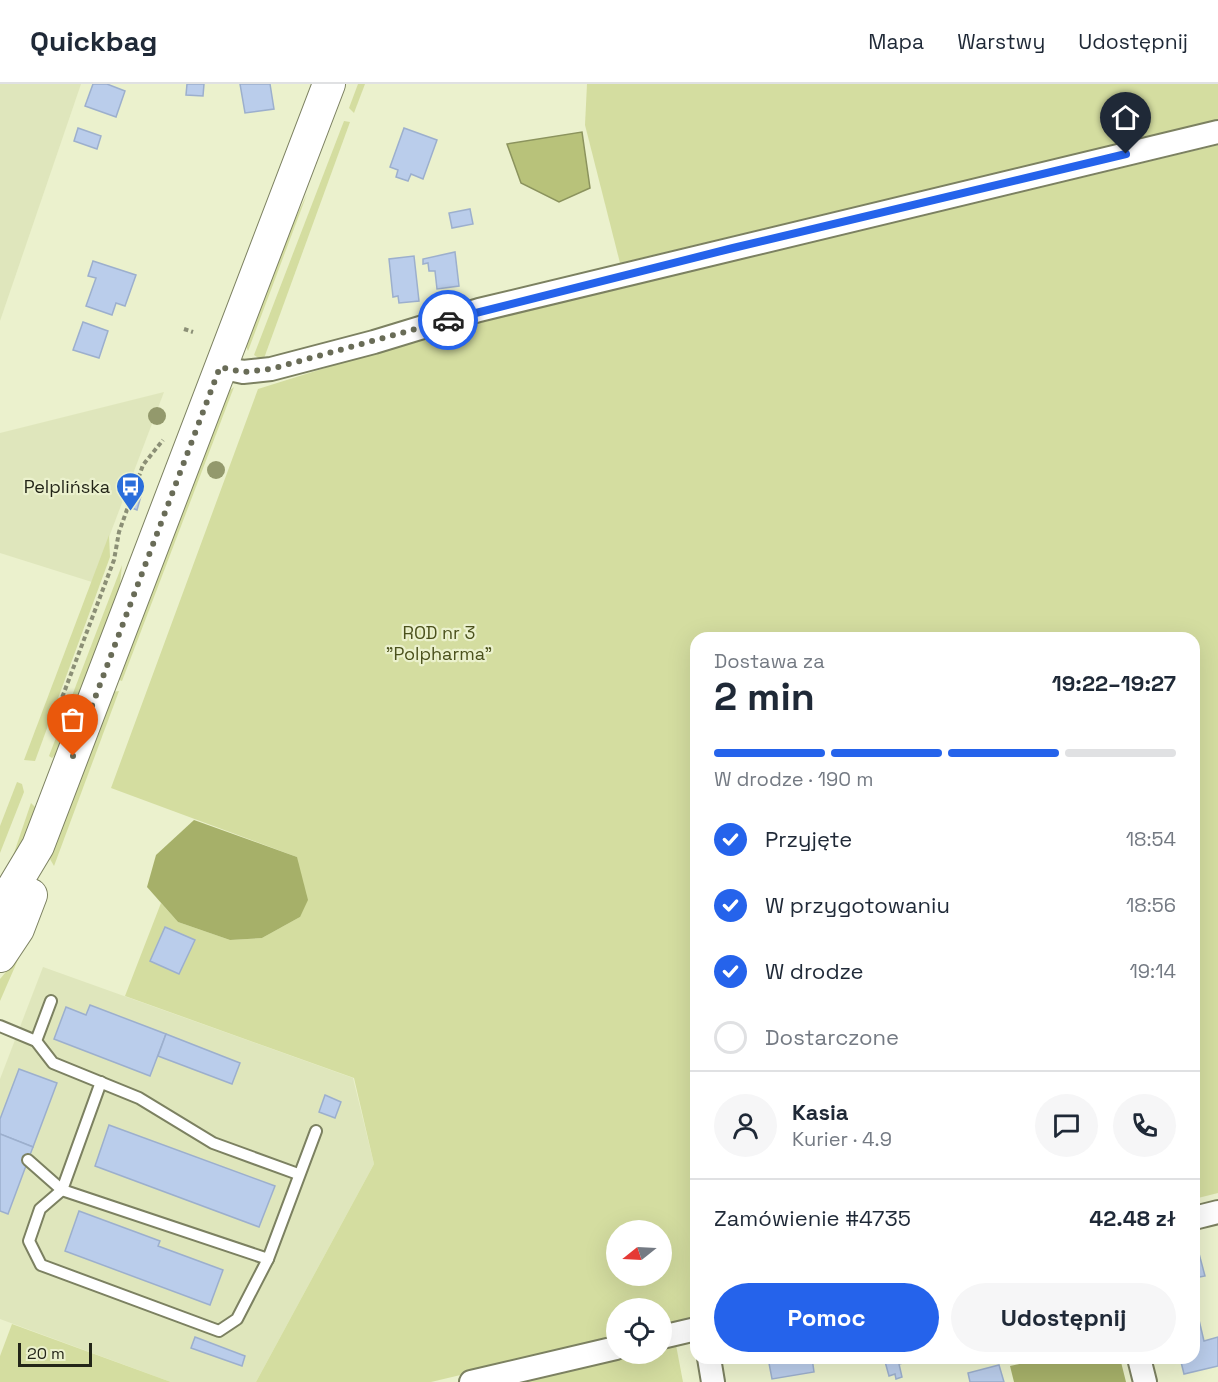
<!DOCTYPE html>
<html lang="pl">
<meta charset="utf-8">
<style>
body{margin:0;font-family:"Space Grotesk",sans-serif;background:#f6f6f7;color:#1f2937;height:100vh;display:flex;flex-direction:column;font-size:22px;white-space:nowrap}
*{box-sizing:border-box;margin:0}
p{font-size:20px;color:#747a83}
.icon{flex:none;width:33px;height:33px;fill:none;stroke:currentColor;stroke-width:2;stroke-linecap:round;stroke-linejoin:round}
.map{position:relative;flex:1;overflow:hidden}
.side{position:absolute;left:690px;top:548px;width:510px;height:732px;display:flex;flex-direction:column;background:#fff;border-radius:18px;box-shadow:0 6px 24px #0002}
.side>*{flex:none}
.needle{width:39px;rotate:252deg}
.controls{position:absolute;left:606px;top:1136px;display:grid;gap:12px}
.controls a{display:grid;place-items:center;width:66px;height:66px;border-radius:50%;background:#fff;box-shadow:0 6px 24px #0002;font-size:30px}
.scale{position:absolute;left:18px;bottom:15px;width:74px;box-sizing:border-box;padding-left:6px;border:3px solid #232518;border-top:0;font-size:16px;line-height:21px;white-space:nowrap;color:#232518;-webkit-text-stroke:4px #ebf1cd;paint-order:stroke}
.pin{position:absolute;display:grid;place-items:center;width:51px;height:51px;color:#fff;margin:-62px -26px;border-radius:50% 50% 50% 0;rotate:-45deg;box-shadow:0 0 6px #0007}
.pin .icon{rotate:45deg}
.courier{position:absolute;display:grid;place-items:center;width:60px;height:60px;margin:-30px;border:4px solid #2563eb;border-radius:50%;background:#fff;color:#222;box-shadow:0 2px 8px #0007}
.headline em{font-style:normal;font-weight:800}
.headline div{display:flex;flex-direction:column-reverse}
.headline{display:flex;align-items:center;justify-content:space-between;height:102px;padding:0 24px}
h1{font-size:39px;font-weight:800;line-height:45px}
.bar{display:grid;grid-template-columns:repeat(4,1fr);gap:9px 6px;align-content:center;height:72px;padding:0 24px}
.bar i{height:8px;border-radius:4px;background:#e0e1e3}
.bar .active{background:#2563eb}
.bar p{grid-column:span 4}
.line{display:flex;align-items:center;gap:15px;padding:0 24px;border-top:2px solid #e0e1e3}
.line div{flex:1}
.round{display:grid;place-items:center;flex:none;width:63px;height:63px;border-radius:32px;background:#f6f6f7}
ol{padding:0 24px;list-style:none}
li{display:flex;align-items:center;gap:18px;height:66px}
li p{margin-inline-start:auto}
li .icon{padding:6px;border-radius:50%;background:#2563eb;color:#fff;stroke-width:4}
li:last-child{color:#747a83}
li i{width:33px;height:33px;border:3px solid #e0e1e3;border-radius:50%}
.cta{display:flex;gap:12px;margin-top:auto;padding:12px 24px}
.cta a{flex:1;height:69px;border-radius:36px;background:#2563eb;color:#fff;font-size:24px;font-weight:800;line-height:69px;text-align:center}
.cta a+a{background:#f6f6f7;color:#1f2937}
header{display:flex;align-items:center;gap:36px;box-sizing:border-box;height:84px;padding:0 30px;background:#fff;border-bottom:2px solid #e0e1e3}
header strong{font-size:28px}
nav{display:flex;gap:33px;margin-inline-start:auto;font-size:21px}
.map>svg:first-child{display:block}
.built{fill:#dfe6bc}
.green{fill:#d4dda0;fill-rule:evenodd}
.forest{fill:#a6b069}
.water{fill:#b8c27a;stroke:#8b935d;stroke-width:1.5}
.building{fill:#bacdeb;stroke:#9cafcd;stroke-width:1.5}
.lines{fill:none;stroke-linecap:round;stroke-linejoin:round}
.service-casing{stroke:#7c8161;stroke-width:14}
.minor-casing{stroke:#7c8161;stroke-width:26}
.secondary-casing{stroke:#7c8161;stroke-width:34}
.path{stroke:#8b8f76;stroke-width:4;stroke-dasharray:4.5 3;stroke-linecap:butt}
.service{stroke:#fff;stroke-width:10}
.minor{stroke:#fff;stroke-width:22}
.secondary{stroke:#fff;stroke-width:32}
.tree{fill:#93996c}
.done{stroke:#696c57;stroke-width:6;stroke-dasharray:0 10.8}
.route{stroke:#2563eb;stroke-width:8}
.labels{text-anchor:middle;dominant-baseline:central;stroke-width:4.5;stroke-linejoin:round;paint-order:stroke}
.poi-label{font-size:18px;fill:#232518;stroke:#ebf1cd;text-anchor:end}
.park-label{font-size:18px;fill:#4b511c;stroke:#ebf1cd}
</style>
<header>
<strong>Quickbag</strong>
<nav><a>Mapa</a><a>Warstwy</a><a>Udostępnij</a></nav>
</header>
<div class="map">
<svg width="1218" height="1298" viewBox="0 0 1218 1298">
<rect width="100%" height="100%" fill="#ebf1cd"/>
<!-- built -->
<g class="built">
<polygon points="0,0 81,0 0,237"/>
<polygon points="164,308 92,498 0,469 0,349"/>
<polygon points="43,883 353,994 374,1080 256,1298 171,1298 0,1235 0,995"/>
</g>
<!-- green -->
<g class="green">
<polygon points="358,0 365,0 354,29 349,24"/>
<polygon points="587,0 1218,0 1218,36 620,179 585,41"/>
<polygon points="344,37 350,38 263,277 254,271"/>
<path d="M1218,61V1109L1194,1115V554H696V1235L662,1243V1224H616V1254L431,1298H256L374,1080L354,994L125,912L161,819L178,838L230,856L262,854L300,833L297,773L111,704L258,305L440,248ZM616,1146H662V1191H616Z"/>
<polygon points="307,110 248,267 245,260 283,160"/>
<polygon points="234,303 122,597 117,595 223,312"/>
<polygon points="109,451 110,473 35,677 24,676"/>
<polygon points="122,481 119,510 61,665 52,674 49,672"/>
<polygon points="119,607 54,782 50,775 106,619 112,608"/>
<polygon points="17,698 22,700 24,708 0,769 0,742"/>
<polygon points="31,719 35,723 35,731 0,810"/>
<polygon points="20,871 0,917 0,895"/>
<polygon points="12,1240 171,1298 0,1298 0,1272"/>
<polygon points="676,1261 683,1298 518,1298 640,1269 662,1269 662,1264"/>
</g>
<!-- forest -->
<g class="forest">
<polygon points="194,736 297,773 308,816 300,833 262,854 230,856 178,838 147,803 156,771"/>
<polygon points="1046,1274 1120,1274 1126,1298 1014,1298 1010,1282"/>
</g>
<!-- water -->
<polygon class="water" points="582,48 590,104 559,118 521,99 507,60"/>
<!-- building -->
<g class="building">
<polygon points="93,0 107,0 125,7 116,33 85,22"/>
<polygon points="187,0 204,0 203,12 186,11"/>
<polygon points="240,0 270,0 274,25 245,29"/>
<polygon points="78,44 101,52 97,65 74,57"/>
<polygon points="404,44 437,56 423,95 411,90 408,97 396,93 398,86 390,83"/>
<polygon points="470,125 473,140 452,144 449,129"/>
<polygon points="455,168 459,202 437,205 435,187 429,187 428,179 423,180 423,175"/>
<polygon points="414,172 419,217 399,219 398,212 393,213 389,175"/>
<polygon points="93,177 136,191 125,222 116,219 112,231 86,222 96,194 88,192"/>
<polygon points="83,238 108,247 99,274 73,266"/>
<polygon points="137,410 141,412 137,426 132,424"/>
<polygon points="165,843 195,856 179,890 150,877"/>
<polygon points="90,921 166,950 150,992 54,955 66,923 86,931"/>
<polygon points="166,950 240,979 232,1000 158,972"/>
<polygon points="19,985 57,999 33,1063 0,1050 0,1035"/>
<polygon points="325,1011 341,1018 335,1034 319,1028"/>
<polygon points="109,1041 275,1102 259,1143 95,1082"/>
<polygon points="0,1050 33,1063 8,1130 0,1127"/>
<polygon points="79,1127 160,1157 158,1162 223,1186 210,1221 65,1167"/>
<polygon points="1197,1162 1205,1192 1194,1194 1194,1163"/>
<polygon points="1199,1236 1204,1257 1218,1253 1218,1282 1184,1290 1180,1274 1194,1274 1194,1237"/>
<polygon points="195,1253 245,1272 242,1282 191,1264"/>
<polygon points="768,1274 812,1274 814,1288 772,1295"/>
<polygon points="884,1274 924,1274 899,1280 902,1293 896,1295 895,1290 889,1292"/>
<polygon points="999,1281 1004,1298 970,1298 968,1289"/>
</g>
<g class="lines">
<defs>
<g id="service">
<polyline points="0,942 36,957 53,979 139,1014 213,1059 298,1090"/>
<polyline points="36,957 51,917"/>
<polyline points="101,998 62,1106 40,1125 29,1157 41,1181 219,1247 237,1235 268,1175 316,1047"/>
<polyline points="28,1076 62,1106 268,1175"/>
</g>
<g id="minor">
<polyline points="220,283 243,288 271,285 374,258 479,226 1218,48"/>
<polyline points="1194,1134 1218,1128"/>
<polyline points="662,1253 696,1245"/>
<polyline points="709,1274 713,1298"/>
<polyline points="1139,1274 1145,1298"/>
<polyline points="471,1298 616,1264"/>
</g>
<g id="secondary">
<polyline points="0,834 11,807 38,762 329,0"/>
<polyline points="0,872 18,845 31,811"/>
</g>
</defs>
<!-- service casing -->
<use href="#service" class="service-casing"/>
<!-- minor casing -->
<use href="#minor" class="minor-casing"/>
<!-- secondary casing -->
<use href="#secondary" class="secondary-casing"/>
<!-- path -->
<g class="path">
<polyline points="184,245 193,248"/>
<polyline points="57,627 114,476 119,448 143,381 163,356"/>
</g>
<!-- service -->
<use href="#service" class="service"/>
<!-- minor -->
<use href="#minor" class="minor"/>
<!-- secondary -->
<use href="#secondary" class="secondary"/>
</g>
<!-- trees -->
<g class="tree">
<circle cx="157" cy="332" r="9"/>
<circle cx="216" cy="386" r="9"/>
</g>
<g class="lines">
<!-- done -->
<polyline class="done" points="73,672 220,283 243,288 271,285 448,236"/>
<!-- route -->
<polyline class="route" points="448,236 733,164 1126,70"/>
</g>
<!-- icons -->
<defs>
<symbol id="bus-pin" viewBox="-11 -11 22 30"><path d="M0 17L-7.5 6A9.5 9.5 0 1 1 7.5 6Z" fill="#2a6edb" stroke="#ebf1cd"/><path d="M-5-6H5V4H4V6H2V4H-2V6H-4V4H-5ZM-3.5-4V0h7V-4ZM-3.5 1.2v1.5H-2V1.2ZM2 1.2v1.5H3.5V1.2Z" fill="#fff"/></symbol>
</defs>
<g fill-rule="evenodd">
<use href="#bus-pin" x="114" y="386" width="33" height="45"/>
</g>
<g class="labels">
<!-- poi labels -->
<g class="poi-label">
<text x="110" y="402">Pelplińska</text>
</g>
<!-- park labels -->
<g class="park-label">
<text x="439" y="548">ROD nr 3<tspan x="439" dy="21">"Polpharma"</tspan></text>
</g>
</g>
</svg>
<div class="controls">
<a><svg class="needle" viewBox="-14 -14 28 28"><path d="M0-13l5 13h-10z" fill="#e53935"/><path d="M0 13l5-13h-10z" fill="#747a83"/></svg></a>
<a><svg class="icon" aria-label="locate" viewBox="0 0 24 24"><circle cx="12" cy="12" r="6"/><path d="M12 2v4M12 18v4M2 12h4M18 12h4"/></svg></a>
</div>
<div class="scale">20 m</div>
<div class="pin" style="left:73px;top:672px;background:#ea580c"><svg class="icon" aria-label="bag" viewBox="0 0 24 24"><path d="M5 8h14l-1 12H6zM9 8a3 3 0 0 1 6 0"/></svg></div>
<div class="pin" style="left:1126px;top:70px;background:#1f2937"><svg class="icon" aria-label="home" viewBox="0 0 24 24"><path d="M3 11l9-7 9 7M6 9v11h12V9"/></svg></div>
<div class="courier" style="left:448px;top:236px"><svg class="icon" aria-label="car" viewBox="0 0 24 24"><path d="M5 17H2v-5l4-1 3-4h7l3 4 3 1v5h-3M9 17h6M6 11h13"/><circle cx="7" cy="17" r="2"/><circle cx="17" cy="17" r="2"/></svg></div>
<section class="side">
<div class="headline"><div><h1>2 min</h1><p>Dostawa za</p></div><em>19:22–19:27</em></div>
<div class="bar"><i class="active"></i><i class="active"></i><i class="active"></i><i></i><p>W drodze · 190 m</p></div>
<ol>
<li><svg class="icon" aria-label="check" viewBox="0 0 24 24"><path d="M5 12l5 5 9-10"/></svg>Przyjęte<p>18:54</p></li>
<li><svg class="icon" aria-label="check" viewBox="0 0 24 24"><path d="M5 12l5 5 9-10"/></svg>W przygotowaniu<p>18:56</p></li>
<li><svg class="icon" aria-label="check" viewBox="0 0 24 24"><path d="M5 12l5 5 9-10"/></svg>W drodze<p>19:14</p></li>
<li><i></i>Dostarczone</li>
</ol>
<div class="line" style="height:108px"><a class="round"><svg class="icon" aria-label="person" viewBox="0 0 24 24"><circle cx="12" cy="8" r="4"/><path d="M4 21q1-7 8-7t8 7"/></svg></a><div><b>Kasia</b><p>Kurier · 4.9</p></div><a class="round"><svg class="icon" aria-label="chat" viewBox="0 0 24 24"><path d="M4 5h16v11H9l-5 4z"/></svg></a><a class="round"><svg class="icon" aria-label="phone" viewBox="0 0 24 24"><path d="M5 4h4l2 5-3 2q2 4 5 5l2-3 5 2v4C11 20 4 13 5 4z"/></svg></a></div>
<div class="line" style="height:78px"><div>Zamówienie #4735</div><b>42.48 zł</b></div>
<div class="cta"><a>Pomoc</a><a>Udostępnij</a></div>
</section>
</div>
